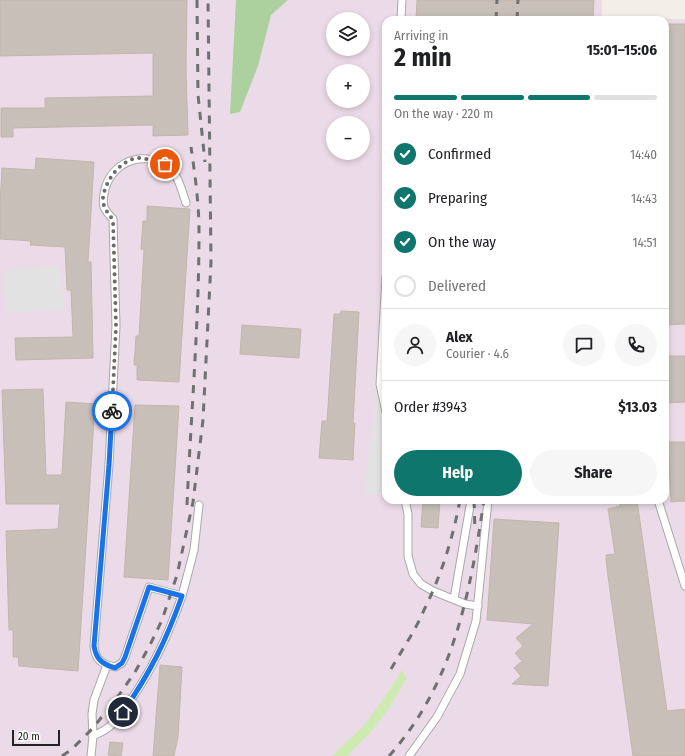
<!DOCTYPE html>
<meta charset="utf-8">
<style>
body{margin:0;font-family:"Fira Sans Condensed",sans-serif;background:#f6f6f6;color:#202124;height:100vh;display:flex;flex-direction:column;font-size:15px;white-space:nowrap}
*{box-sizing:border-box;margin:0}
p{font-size:13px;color:#757577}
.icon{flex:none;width:22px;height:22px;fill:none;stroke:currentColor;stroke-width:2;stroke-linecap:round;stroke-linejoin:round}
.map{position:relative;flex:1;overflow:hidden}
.sheet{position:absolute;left:382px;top:16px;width:287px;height:488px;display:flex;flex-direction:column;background:#fff;border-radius:12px;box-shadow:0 2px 6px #0003}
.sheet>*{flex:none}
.fabs{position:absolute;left:326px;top:12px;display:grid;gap:8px}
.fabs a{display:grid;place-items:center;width:44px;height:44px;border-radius:50%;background:#fff;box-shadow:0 2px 6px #0003;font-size:20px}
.scale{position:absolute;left:12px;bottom:10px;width:48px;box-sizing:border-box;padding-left:4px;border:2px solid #222;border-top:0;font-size:11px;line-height:14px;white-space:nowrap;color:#222;-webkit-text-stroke:3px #fff;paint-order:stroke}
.pin{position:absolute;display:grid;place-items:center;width:34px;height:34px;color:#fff;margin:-17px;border:2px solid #fff;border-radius:50%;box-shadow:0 1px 4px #0007}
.courier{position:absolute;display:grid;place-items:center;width:40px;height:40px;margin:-20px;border:3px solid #1a73e8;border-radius:50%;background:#fff;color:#222;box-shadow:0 1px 5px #0007}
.head em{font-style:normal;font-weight:700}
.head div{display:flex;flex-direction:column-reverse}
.head{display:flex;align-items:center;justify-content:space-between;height:68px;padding:0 12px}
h1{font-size:26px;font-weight:700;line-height:30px}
.bar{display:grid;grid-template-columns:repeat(4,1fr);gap:6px 4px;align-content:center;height:48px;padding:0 12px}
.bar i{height:5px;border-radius:3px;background:#e0e0e0}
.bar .on{background:#0f766e}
.bar p{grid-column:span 4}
.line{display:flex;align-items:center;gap:10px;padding:0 12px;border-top:1px solid #e0e0e0}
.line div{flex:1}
.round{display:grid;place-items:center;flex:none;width:42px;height:42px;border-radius:21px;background:#f6f6f6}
ol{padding:0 12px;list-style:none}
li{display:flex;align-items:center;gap:12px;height:44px}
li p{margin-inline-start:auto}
li .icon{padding:4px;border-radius:50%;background:#0f766e;color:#fff;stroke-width:4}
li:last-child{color:#757577}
li i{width:22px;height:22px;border:2px solid #e0e0e0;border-radius:50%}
.action{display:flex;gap:8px;margin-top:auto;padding:8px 12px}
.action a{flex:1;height:46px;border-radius:24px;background:#0f766e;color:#fff;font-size:16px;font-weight:700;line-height:46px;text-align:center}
.action a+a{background:#f6f6f6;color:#202124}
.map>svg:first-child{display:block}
.industrial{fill:#ebdbe8;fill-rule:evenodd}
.grass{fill:#cdebb0}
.forest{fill:#add19e}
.parking{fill:#e2e2e2}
.building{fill:#c7bfb8;stroke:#c4b6ab}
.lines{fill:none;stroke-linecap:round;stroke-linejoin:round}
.service-casing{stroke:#a9a9a9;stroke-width:9}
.service{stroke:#fff;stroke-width:7}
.rail{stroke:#707070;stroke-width:3;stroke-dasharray:8 8;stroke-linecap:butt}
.done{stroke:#6b6a68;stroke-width:4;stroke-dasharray:0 7.2}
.route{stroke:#1a73e8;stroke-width:5}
</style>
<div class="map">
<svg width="685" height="756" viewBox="0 0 685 756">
<rect width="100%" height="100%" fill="#f2efe9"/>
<!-- industrial -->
<path class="industrial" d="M0,0H602V18L685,19V756H0ZM333,19H363V49H333ZM386,20H665V500H386ZM333,71H363V101H333ZM333,123H363V153H333Z"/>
<!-- grass -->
<polygon class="grass" points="402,670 407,678 387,711 370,733 347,756 332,756 365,724 387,694"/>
<!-- forest -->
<polygon class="forest" points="236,0 288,0 271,15 258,66 240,112 230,114"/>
<!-- parking -->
<g class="parking">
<polygon points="60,266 64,309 5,313 4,271"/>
<polygon points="376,393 386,393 386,494 364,494"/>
</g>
<!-- building -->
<g class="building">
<polygon points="0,0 187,0 186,68 188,135 153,136 153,125 13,128 13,137 1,137 1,108 45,108 45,98 153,96 153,53 0,56"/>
<polygon points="417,0 594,0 593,20 416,20"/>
<polygon points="665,24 685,24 685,324 665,325"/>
<polygon points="36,158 94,162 88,262 91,262 93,358 16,360 15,338 73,337 71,290 67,290 65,247 30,245 31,241 0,239 0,203 2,168 35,170"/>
<polygon points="147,206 190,209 179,382 137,380 137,365 134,365 136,336 139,336 144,250 141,249 143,221 147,221"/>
<polygon points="341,311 359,312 353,423 355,423 353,460 319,458 322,421 327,421 334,314 340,314"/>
<polygon points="242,325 301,329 299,358 240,354"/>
<polygon points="665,356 685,356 685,402 667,403"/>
<polygon points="43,389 46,475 62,475 66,402 95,404 78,671 19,666 18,657 13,657 13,630 9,630 6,531 58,529 60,504 6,504 2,390"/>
<polygon points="135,405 179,406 168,580 124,577"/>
<polygon points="668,442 685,442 685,501 671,502"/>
<polygon points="423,500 440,500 438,528 421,527"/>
<polygon points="620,500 637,500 667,711 685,709 685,756 633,756 607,569 606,555 615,554 608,509 620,506"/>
<polygon points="494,519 559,523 548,686 512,684 521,676 514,668 522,661 515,653 523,646 516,638 533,624 487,620"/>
<polygon points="160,665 182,667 178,737 174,756 153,756"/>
<polygon points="110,742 123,743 121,756 108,755"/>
</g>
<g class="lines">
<defs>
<g id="service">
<polyline points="401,20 402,0"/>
<polyline points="386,277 380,384 386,412"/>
<polyline points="405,500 408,514 408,556 413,574 421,584 433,591 465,604 478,606"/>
<polyline points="658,500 685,586"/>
<polyline points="454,599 471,500"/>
<polyline points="107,665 115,667 122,663 125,657 149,587 182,596 194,550 199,505"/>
<path d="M93,736C99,733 104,731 109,727C118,720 124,710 130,701C153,669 169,633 182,596"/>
<path d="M91,756L93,736L92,714L94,700L107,665C98,661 95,656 94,646L109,465L116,326L113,219C110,216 106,212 104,207C102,201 104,195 105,189C113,158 152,148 173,172C179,178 183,194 186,203"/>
<polyline points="409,756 437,717 460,674 476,621 488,500"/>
</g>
</defs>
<!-- service casing -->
<use href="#service" class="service-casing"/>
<!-- service -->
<use href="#service" class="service"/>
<!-- rail -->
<g class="rail">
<polyline points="197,0 198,95 205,162"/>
<polyline points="496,20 497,0"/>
<polyline points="517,20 518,0"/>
<polyline points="474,500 475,532"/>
<path d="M187,505C191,414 199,323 199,232C199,203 195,175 191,147"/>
<path d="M391,669C402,650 415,631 424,610C441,576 453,538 460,500"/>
<polyline points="62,756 71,750 93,728 119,695 135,672 150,645 162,620 177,575 193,502 203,420 211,262 208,0"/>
<path d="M389,756C454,683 470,593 484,500"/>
</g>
</g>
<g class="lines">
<!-- done -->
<path class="done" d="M112,411L116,326L113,220C108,213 102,206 103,198C105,181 120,160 138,158C147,158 157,162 165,164"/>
<!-- route -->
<path class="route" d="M112,411L109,465L94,646C96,659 102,664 115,668L122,663L125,657L149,587L182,596C166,641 150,673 123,712"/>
</g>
</svg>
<div class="fabs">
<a><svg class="icon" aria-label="layers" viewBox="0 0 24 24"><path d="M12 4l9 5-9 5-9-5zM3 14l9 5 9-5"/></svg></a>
<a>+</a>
<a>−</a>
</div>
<div class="scale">20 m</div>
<div class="pin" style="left:165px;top:164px;background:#ea580c"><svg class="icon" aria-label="bag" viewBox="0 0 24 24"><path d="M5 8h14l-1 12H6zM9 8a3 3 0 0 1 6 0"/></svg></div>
<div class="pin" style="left:123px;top:712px;background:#1f2937"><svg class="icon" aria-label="home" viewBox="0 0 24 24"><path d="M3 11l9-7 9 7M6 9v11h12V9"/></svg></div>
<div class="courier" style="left:112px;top:411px"><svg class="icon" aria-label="bike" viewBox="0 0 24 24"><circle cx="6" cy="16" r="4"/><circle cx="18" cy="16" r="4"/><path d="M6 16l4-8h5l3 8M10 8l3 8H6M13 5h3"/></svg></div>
<section class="sheet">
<div class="head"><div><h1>2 min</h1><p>Arriving in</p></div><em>15:01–15:06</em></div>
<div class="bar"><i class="on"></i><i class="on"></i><i class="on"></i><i></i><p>On the way · 220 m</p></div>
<ol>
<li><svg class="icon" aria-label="check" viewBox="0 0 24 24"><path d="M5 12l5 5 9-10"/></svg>Confirmed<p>14:40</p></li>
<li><svg class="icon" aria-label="check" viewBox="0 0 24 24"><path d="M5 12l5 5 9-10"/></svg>Preparing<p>14:43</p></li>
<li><svg class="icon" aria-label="check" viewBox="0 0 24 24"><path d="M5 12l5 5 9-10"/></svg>On the way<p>14:51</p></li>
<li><i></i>Delivered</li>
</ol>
<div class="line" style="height:72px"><a class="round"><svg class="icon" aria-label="person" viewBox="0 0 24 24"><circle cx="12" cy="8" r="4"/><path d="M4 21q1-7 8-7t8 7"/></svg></a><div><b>Alex</b><p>Courier · 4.6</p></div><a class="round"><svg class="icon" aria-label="chat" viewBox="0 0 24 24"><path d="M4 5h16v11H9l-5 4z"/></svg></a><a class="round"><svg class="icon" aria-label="phone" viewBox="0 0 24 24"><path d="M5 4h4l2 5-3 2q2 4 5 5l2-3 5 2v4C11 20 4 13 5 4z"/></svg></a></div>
<div class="line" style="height:52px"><div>Order #3943</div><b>$13.03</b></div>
<div class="action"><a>Help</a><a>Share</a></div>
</section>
</div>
